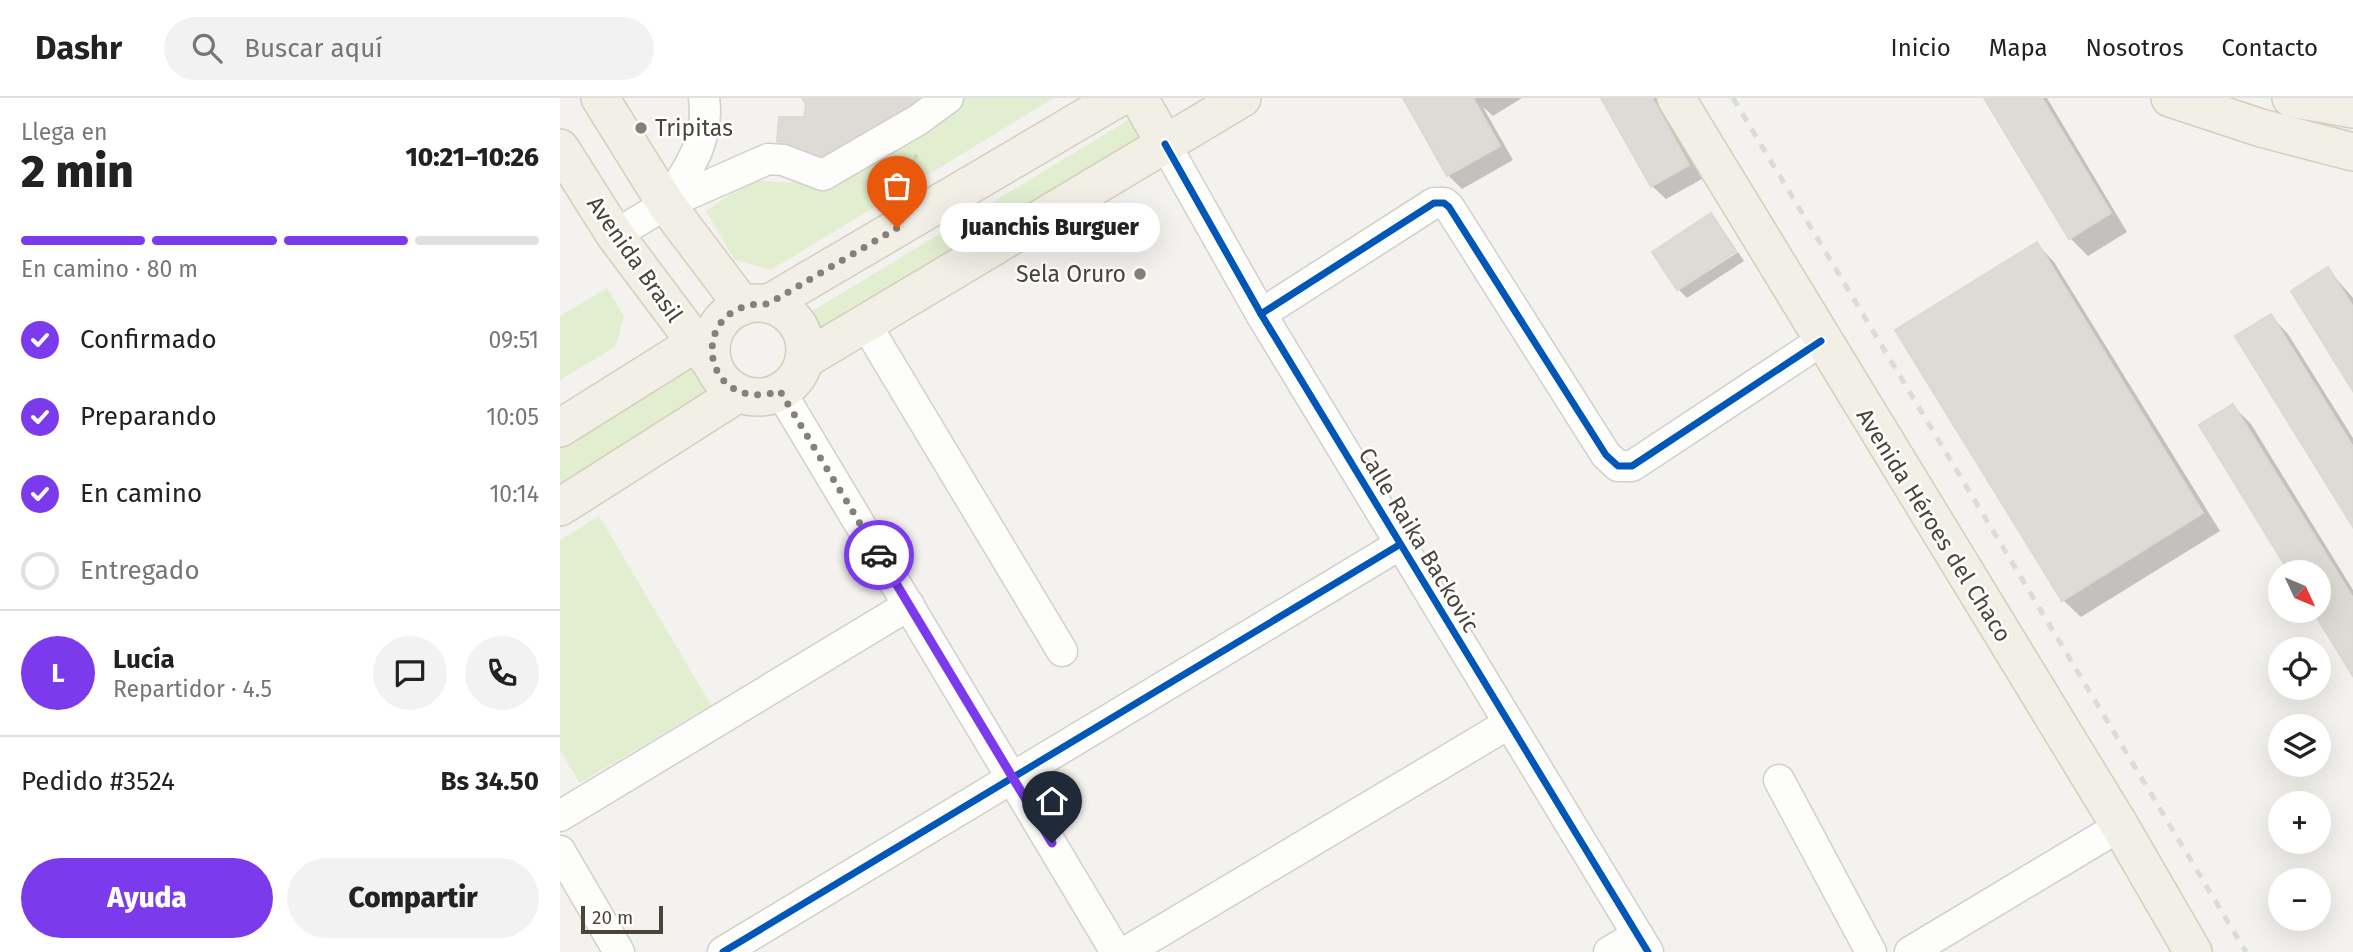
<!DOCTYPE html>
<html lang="es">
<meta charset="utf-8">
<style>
body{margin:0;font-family:"Fira Sans",sans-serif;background:#f2f2f2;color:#222;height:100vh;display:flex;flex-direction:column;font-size:26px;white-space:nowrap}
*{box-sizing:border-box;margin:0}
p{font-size:23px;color:#767676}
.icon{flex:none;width:38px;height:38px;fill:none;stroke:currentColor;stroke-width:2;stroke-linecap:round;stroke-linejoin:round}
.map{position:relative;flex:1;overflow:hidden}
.sheet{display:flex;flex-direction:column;background:#fff;width:560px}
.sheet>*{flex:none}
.needle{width:46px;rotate:134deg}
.tools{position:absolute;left:1708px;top:462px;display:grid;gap:14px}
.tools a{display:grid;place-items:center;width:63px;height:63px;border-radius:50%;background:#fff;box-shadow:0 7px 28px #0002;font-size:35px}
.scale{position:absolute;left:21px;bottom:18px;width:82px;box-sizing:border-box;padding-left:7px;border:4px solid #4b4439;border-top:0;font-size:19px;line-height:24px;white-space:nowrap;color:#4b4439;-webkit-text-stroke:5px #fff;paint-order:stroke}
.pin{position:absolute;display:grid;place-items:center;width:60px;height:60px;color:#fff;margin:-72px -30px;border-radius:50% 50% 50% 0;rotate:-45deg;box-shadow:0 0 7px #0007}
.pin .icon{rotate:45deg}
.courier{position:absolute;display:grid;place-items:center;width:70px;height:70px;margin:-35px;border:5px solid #7c3aed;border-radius:50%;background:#fff;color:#222;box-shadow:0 2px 9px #0007}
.bubble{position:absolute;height:49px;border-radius:24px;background:#fff;box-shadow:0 7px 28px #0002;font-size:23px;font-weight:800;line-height:49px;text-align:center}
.summary em{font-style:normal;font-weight:800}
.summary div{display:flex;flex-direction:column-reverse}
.summary{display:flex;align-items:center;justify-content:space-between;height:119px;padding:0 21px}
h1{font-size:46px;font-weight:800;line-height:52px}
.bar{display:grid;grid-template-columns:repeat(4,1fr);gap:10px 7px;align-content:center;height:84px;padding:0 21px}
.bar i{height:9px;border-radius:5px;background:#e0e0e0}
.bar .selected{background:#7c3aed}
.bar p{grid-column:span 4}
.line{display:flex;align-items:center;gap:18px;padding:0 21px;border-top:2px solid #e0e0e0}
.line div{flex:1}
.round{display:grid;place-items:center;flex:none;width:74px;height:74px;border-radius:37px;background:#f2f2f2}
ol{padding:0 21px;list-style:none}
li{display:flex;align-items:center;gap:21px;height:77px}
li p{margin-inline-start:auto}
li .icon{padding:7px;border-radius:50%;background:#7c3aed;color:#fff;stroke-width:4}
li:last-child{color:#767676}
li i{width:38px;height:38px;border:4px solid #e0e0e0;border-radius:50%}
.cta{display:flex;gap:14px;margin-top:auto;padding:14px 21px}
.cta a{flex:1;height:80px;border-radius:42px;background:#7c3aed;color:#fff;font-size:28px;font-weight:800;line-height:80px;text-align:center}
.cta a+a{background:#f2f2f2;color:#222}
header{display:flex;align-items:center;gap:42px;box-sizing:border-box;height:98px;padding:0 35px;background:#fff;border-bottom:2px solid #e0e0e0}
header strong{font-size:33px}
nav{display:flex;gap:38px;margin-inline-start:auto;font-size:24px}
.search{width:490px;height:63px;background:#f2f2f2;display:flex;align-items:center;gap:18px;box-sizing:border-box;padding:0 24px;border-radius:38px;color:#767676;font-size:26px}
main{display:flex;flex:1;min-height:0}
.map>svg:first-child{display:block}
.green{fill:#e1eecf}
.shadow{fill:#0003}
.building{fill:#dedbd6;stroke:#dcd9d4;stroke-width:2}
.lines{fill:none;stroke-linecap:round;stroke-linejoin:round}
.minor-casing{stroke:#d2d0cb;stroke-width:33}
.major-casing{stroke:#d6cebb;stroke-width:40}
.path{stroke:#d3d2cc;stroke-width:4.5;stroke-dasharray:3.5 3.5;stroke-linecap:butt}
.minor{stroke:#fdfdfc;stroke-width:30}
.major{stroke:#f2efe6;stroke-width:37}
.rail{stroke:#dbdbda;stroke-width:5;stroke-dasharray:9 9;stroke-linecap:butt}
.cycleway-casing{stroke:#fff;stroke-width:11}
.cycleway{stroke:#0057b8;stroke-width:7}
.done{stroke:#868178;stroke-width:7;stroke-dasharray:0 12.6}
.route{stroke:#7c3aed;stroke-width:9}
.poi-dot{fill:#868178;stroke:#fff;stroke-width:2.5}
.labels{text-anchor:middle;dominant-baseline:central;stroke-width:5;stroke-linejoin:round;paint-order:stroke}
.poi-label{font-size:23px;fill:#4b4439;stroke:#fff;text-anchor:start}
.street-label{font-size:23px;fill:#4b4439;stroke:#fff}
</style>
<header>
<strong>Dashr</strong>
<div class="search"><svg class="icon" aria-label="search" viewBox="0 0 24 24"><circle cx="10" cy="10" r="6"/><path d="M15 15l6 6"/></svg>Buscar aquí</div>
<nav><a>Inicio</a><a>Mapa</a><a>Nosotros</a><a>Contacto</a></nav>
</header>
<main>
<section class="sheet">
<div class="summary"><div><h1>2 min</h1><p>Llega en</p></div><em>10:21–10:26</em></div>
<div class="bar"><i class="selected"></i><i class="selected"></i><i class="selected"></i><i></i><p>En camino · 80 m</p></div>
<ol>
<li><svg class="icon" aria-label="check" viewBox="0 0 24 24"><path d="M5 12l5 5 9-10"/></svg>Confirmado<p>09:51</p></li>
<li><svg class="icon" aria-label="check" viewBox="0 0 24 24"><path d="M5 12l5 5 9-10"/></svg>Preparando<p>10:05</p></li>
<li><svg class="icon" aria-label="check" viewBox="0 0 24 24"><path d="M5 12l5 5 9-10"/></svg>En camino<p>10:14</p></li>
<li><i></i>Entregado</li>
</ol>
<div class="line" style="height:126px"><b class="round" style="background:#7c3aed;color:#fff">L</b><div><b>Lucía</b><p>Repartidor · 4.5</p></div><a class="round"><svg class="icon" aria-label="chat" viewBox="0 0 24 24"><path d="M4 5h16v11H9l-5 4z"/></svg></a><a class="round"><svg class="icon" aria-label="phone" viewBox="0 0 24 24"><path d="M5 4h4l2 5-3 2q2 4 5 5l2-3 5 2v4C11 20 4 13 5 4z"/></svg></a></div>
<div class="line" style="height:91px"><div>Pedido #3524</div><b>Bs 34.50</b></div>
<div class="cta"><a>Ayuda</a><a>Compartir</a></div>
</section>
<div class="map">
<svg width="1793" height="854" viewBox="0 0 1793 854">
<rect width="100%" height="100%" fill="#f4f2ee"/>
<!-- green -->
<g class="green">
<polygon points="364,0 494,0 211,172 175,162 146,113 192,82 228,85 263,77"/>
<polygon points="590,9 604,32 263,238 249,215"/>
<polygon points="47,190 64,218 55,249 0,282 0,218"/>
<polygon points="134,267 155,301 0,397 0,349"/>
<polygon points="39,418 151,607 20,685 0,652 0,442"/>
</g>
<!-- shadow -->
<g class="shadow">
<polygon points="845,0 962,0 933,18 923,9 953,62 902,91 888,77"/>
<polygon points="1043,0 1096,0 1142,81 1106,101 1092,88"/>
<polygon points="1426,0 1487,0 1567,134 1528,158 1510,140"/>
<polygon points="1151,117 1176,151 1117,189"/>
<polygon points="1477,146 1494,164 1660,433 1521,519 1503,502"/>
<polygon points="1178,154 1184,163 1127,200 1119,192"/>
<polygon points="1768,171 1793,200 1793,290"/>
<polygon points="1711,218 1728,236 1793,340 1793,425"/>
<polygon points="1673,308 1691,326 1793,492 1793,574 1755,513 1759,513 1759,474 1731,474 1641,328"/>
</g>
<!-- building -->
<g class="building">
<polygon points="242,0 364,0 265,64 217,43 219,19 244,19 246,6"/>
<polygon points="843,0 913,0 940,48 887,78"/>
<polygon points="1041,0 1092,0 1129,67 1091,89"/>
<polygon points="1424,0 1482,0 1551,115 1509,141"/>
<polygon points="1151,115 1176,153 1117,192 1092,154"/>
<polygon points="1477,144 1643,415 1502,503 1335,232"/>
<polygon points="1768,169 1793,209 1793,293 1731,193"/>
<polygon points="1711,216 1793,349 1793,429 1675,238"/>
<polygon points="1673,306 1793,500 1793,578 1753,513 1759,513 1759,474 1729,474 1639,327"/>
</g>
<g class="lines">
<defs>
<g id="minor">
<polyline points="605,46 701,216 1088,854"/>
<path d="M106,106C128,71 150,43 144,0"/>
<polyline points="55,137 106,106 208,61 223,62 263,77 358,22 388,0"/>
<polyline points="701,216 874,105 884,105 889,109 1046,357 1058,368 1072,368 1261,243"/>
<polyline points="305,225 502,553"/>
<polyline points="220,293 556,854"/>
<polyline points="1219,682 1311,854"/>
<polyline points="0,718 349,507"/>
<polyline points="0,753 59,854"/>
<polyline points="163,854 839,447"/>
<polyline points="566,854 948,626"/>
<polyline points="1049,854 1078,837"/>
<polyline points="1350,854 1560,728"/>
</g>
<g id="major">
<polyline points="40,0 106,106 183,208"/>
<polyline points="579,0 605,46"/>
<polyline points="1116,0 1560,728 1633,854"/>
<polyline points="1610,0 1701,30 1793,54"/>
<polyline points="1731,0 1793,11"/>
<polyline points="0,50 55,137 154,269"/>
<circle cx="198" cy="252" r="47"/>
<polyline points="208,206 558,0"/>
<polyline points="244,262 682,0"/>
<polyline points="0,330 153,234"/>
<polyline points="0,409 179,295"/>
</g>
</defs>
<!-- minor casing -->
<use href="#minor" class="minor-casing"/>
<!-- major casing -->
<use href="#major" class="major-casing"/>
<!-- path -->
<polyline class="path" points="357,57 352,62 363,78"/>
<!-- minor -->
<use href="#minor" class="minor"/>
<!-- major -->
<use href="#major" class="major"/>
<!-- rail -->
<polyline class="rail" points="1173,0 1686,854"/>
<defs>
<g id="cycleway">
<polyline points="605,46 701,216 1088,854"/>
<polyline points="701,216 874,105 884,105 889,109 1046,357 1058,368 1072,368 1261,243"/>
<polyline points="163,854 839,447"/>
</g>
</defs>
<!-- cycleway casing -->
<use href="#cycleway" class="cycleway-casing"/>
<!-- cycleway -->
<use href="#cycleway" class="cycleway"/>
</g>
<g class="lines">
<!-- done -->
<path class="done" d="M319,457L220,293C139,319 125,202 208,206L337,130"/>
<!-- route -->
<polyline class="route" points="319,457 492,745"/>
</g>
<!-- markers -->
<g class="poi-dot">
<circle cx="81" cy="30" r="7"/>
<circle cx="580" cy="176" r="7"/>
</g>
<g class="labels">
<!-- poi labels -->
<g class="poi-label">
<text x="95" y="30">Tripitas</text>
<text x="566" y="176" text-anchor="end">Sela Oruro</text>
</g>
<!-- street labels -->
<g class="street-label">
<text transform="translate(75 161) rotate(55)">Avenida Brasil</text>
<text transform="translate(1374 427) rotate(58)">Avenida Héroes del Chaco</text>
<text transform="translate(859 442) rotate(59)">Calle Raika Backovic</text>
</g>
</g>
</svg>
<div class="tools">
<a><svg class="needle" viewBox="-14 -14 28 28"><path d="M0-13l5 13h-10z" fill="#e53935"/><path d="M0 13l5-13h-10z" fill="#767676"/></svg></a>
<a><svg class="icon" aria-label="locate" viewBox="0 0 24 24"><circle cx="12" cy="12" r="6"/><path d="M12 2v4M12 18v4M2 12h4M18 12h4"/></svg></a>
<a><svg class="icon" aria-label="layers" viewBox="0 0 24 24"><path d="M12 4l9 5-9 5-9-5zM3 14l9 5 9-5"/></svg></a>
<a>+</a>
<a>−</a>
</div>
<div class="scale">20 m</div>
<div class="pin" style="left:337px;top:130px;background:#ea580c"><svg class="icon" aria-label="bag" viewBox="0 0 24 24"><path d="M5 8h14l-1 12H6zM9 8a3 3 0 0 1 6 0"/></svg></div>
<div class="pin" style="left:492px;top:745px;background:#1f2937"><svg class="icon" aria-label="home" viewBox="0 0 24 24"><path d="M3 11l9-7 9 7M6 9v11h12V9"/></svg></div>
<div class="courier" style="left:319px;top:457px"><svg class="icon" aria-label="car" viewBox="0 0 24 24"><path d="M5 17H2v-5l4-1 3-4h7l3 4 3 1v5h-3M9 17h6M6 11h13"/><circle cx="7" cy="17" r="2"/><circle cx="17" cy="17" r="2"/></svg></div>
<div class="bubble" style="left:380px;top:105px;width:220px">Juanchis Burguer</div>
</div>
</main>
